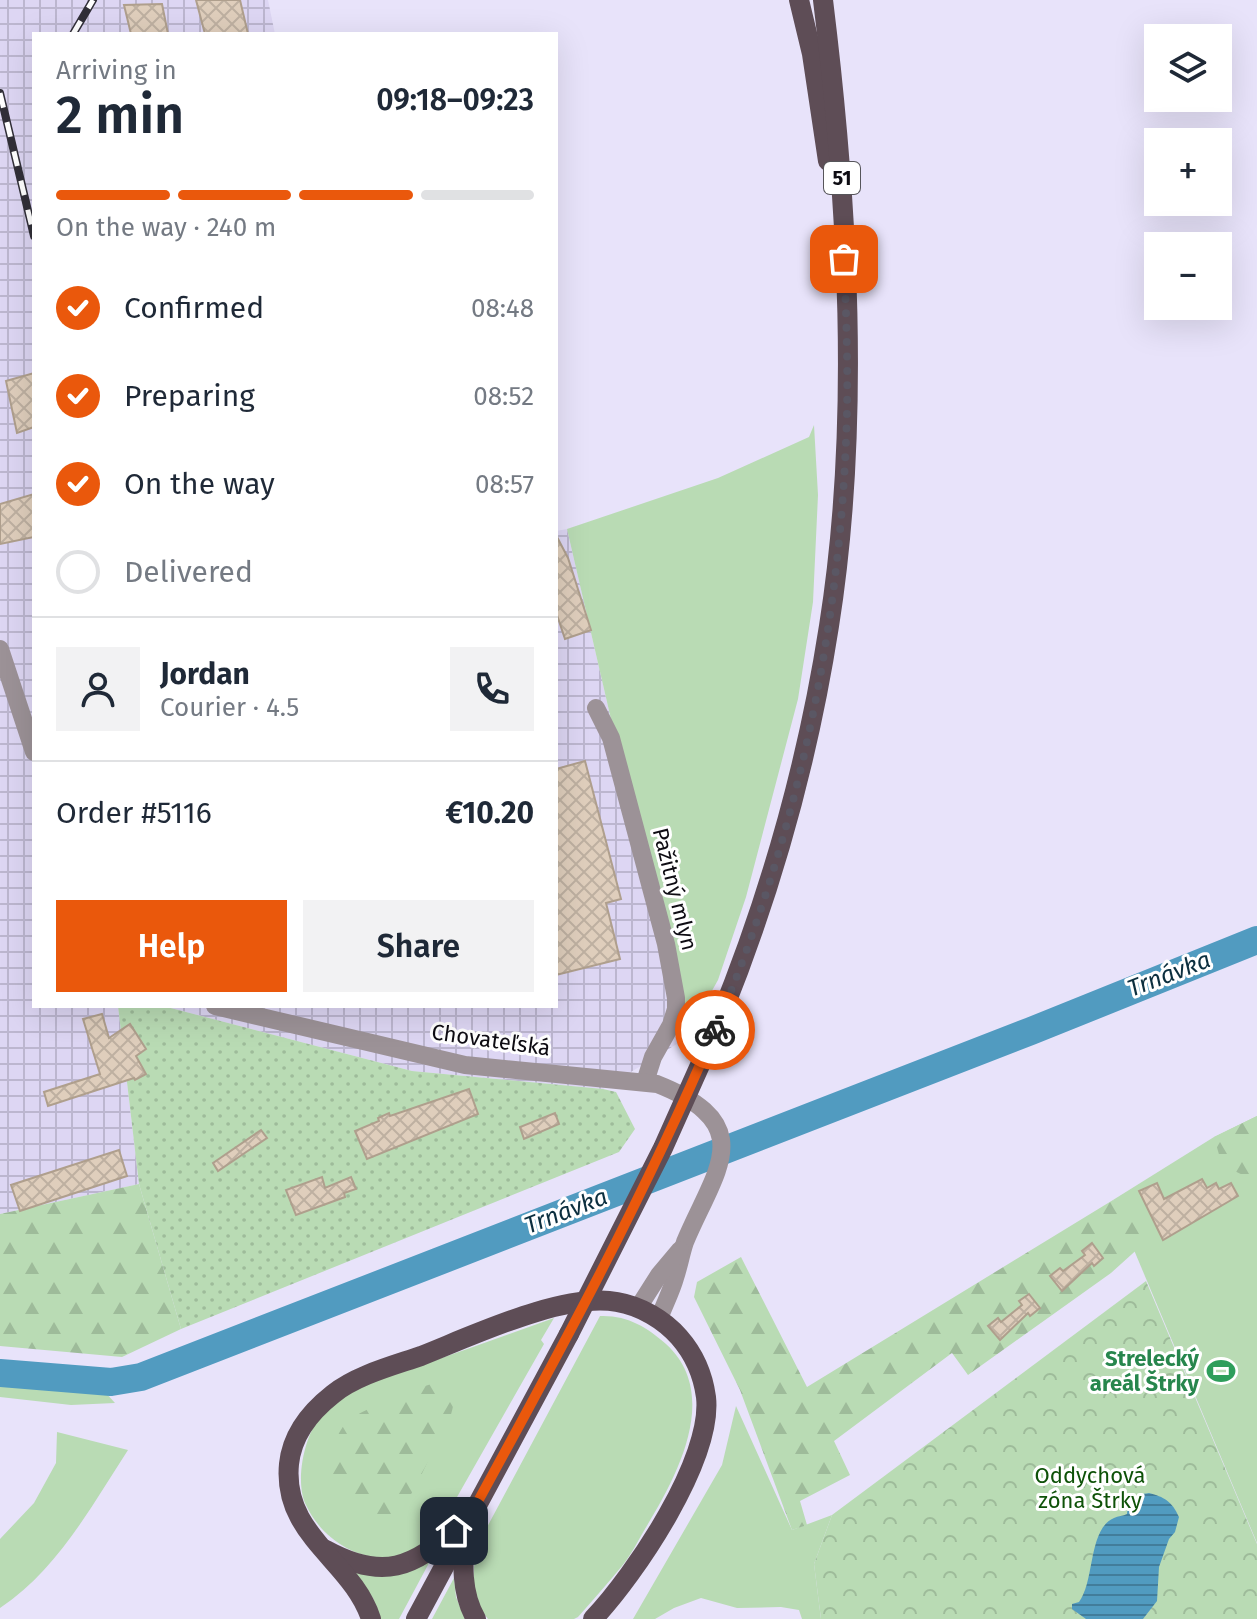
<!DOCTYPE html>
<meta charset="utf-8">
<style>
body{margin:0;font-family:"Fira Sans",sans-serif;background:#f2f2f3;color:#1f2937;height:100vh;display:flex;flex-direction:column;font-size:30px;white-space:nowrap}
*{box-sizing:border-box;margin:0}
p{font-size:26px;color:#747a83}
.icon{flex:none;width:44px;height:44px;fill:none;stroke:currentColor;stroke-width:2;stroke-linecap:round;stroke-linejoin:round}
.map{position:relative;flex:1;overflow:hidden}
.details{position:absolute;left:32px;top:32px;width:526px;height:976px;display:flex;flex-direction:column;background:#fff;border-radius:0px;box-shadow:0 8px 32px #0002}
.details>*{flex:none}
.fabs{position:absolute;left:1144px;top:24px;display:grid;gap:16px}
.fabs a{display:grid;place-items:center;width:88px;height:88px;border-radius:0px;background:#fff;box-shadow:0 8px 32px #0002;font-size:40px}
.pin{position:absolute;display:grid;place-items:center;width:68px;height:68px;color:#fff;margin:-34px;border-radius:16px;box-shadow:0 4px 12px #0006}
.courier{position:absolute;display:grid;place-items:center;width:80px;height:80px;margin:-40px;border:6px solid #ea580c;border-radius:50%;background:#fff;color:#222;box-shadow:0 2px 10px #0007}
.head em{font-style:normal;font-weight:600}
.head div{display:flex;flex-direction:column-reverse}
.head{display:flex;align-items:center;justify-content:space-between;height:136px;padding:0 24px}
h1{font-size:52px;font-weight:600;line-height:60px}
.bar{display:grid;grid-template-columns:repeat(4,1fr);gap:12px 8px;align-content:center;height:96px;padding:0 24px}
.bar i{height:10px;border-radius:6px;background:#e0e1e3}
.bar .on{background:#ea580c}
.bar p{grid-column:span 4}
.line{display:flex;align-items:center;gap:20px;padding:0 24px;border-top:2px solid #e0e1e3}
.line div{flex:1}
.round{display:grid;place-items:center;flex:none;width:84px;height:84px;border-radius:0px;background:#f2f2f3}
ol{padding:0 24px;list-style:none}
li{display:flex;align-items:center;gap:24px;height:88px}
li p{margin-inline-start:auto}
li .icon{padding:8px;border-radius:50%;background:#ea580c;color:#fff;stroke-width:4}
li:last-child{color:#747a83}
li i{width:44px;height:44px;border:4px solid #e0e1e3;border-radius:50%}
.action{display:flex;gap:16px;margin-top:auto;padding:16px 24px}
.action a{flex:1;height:92px;border-radius:0px;background:#ea580c;color:#fff;font-size:32px;font-weight:600;line-height:92px;text-align:center}
.action a+a{background:#f2f2f3;color:#1f2937}
.map>svg:first-child{display:block}
.industrial{fill:url(#industrial-grid)}
.grass{fill:#b9dbb4}
.forest{fill:url(#forest-firs)}
.park{fill:url(#park-crowns)}
.garden{fill:url(#garden-dots)}
.water{fill:url(#water-rules)}
.lines{fill:none;stroke-linecap:round;stroke-linejoin:round}
.river{stroke:#519bc0;stroke-width:28}
.building{fill:url(#building-cross-hatch);stroke:#af9f8d;stroke-width:2}
.minor{stroke:#9c9297;stroke-width:18}
.primary{stroke:#5e4d56;stroke-width:20}
.rail-casing{stroke:#312f38;stroke-width:8}
.rail{stroke:#fff;stroke-width:5;stroke-dasharray:15;stroke-linecap:butt}
.primary-bridge{stroke:#5e4d56;stroke-width:20}
.done{stroke:#5a5764;stroke-width:8;stroke-dasharray:0 14.4}
.route{stroke:#ea580c;stroke-width:10}
.labels{text-anchor:middle;dominant-baseline:central;stroke-width:6;stroke-linejoin:round;paint-order:stroke}
.shield{fill:#fff;stroke:#56555a;stroke-width:2}
.shield-label{font-size:20px;font-weight:bold;fill:#0e0c13}
.street-label{font-size:22px;fill:#0e0c13;stroke:#fff}
.leisure-label{font-size:22px;font-weight:bold;fill:#27864d;stroke:#fff;text-anchor:end}
.park-label{font-size:22px;fill:#0e5208;stroke:#fff}
.water-label{font-size:24px;font-style:italic;fill:#0c2f3f;stroke:#fff}
</style>
<div class="map">
<svg width="1257" height="1619" viewBox="0 0 1257 1619">
<defs>
<pattern id="industrial-grid" width="8" height="8" patternUnits="userSpaceOnUse" patternTransform="scale(2)"><rect width="8" height="8" fill="#ddd6f3"/><path d="M0 4h8M4 0v8" fill="none" stroke="#bcb6cf"/></pattern>
<pattern id="forest-firs" width="22" height="20" patternUnits="userSpaceOnUse" patternTransform="scale(2)"><rect width="22" height="20" fill="#b9dbb4"/><path d="M5 1l3.5 6h-7zM16 11l3.5 6h-7z" fill="#9ebb9a"/></pattern>
<pattern id="park-crowns" width="20" height="18" patternUnits="userSpaceOnUse" patternTransform="scale(2)"><rect width="20" height="18" fill="#b9dbb4"/><path d="M2 6a3 3 0 1 1 6 0M12 15a3 3 0 1 1 6 0" fill="none" stroke="#9ebb9a"/></pattern>
<pattern id="garden-dots" width="8" height="8" patternUnits="userSpaceOnUse" patternTransform="scale(2)"><rect width="8" height="8" fill="#b9dbb4"/><path d="M2 2h.1M6 6h.1" fill="none" stroke="#9ebb9a" stroke-width="1.8" stroke-linecap="round"/></pattern>
<pattern id="water-rules" width="6" height="5" patternUnits="userSpaceOnUse" patternTransform="scale(2)"><rect width="6" height="5" fill="#519bc0"/><path d="M0 2.5h6" fill="none" stroke="#427d9b"/></pattern>
<pattern id="building-cross-hatch" width="8" height="8" patternUnits="userSpaceOnUse" patternTransform="scale(2)"><rect width="8" height="8" fill="#dfcebc"/><path d="M0 0l8 8M0 8l8-8" fill="none" stroke="#beb0a1"/></pattern>
</defs>
<rect width="100%" height="100%" fill="#e8e3fa"/>
<!-- industrial -->
<g class="industrial">
<polygon points="0,0 268,0 275,34 34,34 34,1006 118,1006 139,1184 0,1214"/>
<polygon points="567,529 685,1039 603,1089 412,1071 163,1006 556,1006 556,531"/>
</g>
<!-- grass -->
<g class="grass">
<polygon points="814,425 818,495 813,602 798,699 746,897 718,980 685,1039 567,529 718,478 809,437"/>
<polygon points="1257,1116 1257,1543 1113,1200 1214,1137"/>
<path d="M600,1316C627,1315 647,1327 666,1344C722,1395 676,1478 645,1529C638,1541 631,1555 622,1566C608,1583 593,1600 578,1617L574,1619H488C469,1596 472,1572 478,1544Z"/>
<path d="M554,1318L541,1340L544,1344L440,1527C429,1539 417,1550 401,1555C363,1566 322,1540 306,1505C294,1481 305,1432 323,1413C350,1386 393,1375 427,1363C470,1348 512,1333 554,1318Z"/>
<polygon points="0,1384 105,1392 115,1403 71,1405 0,1397"/>
<polygon points="736,1406 792,1530 832,1515 814,1564 821,1619 802,1619 799,1610 781,1607 737,1608 701,1598 674,1608 655,1619 633,1619 722,1465"/>
<path d="M57,1432L128,1450C91,1507 57,1570 0,1608V1539L34,1503L56,1463Z"/>
<polygon points="428,1560 429,1563 399,1619 380,1619 373,1598 352,1570"/>
<polygon points="454,1578 456,1597 465,1619 432,1619"/>
</g>
<!-- forest -->
<g class="forest">
<polygon points="1257,1116 1257,1177 1247,1177 1222,1165 1214,1137"/>
<polygon points="139,1184 181,1329 122,1357 0,1346 0,1214"/>
<polygon points="1113,1200 1152,1236 1111,1273 968,1375 952,1353 834,1441 850,1475 800,1501 807,1525 792,1530 740,1390 694,1297 697,1282 741,1257 807,1387"/>
<path d="M442,1381L452,1385C460,1411 440,1436 429,1459C421,1475 411,1500 397,1511C349,1549 310,1464 346,1423C358,1410 424,1385 442,1381Z"/>
</g>
<!-- park -->
<polygon class="park" points="1146,1281 1257,1544 1257,1619 821,1619 814,1564 832,1515"/>
<!-- garden -->
<polygon class="garden" points="118,1006 163,1006 412,1071 603,1089 616,1092 635,1129 619,1152 181,1329 139,1184"/>
<!-- water -->
<path class="water" d="M1149,1493C1164,1497 1172,1501 1179,1517L1175,1532L1169,1539L1159,1567L1157,1601L1143,1619H1086L1072,1609V1604L1079,1602C1095,1581 1088,1529 1114,1518C1118,1516 1123,1516 1127,1514C1129,1499 1133,1495 1149,1493Z"/>
<g class="lines">
<!-- river -->
<polyline class="river" points="0,1373 111,1382 141,1377 1031,1031 1257,940"/>
</g>
<!-- building -->
<g class="building">
<polygon points="196,0 240,0 248,34 205,34"/>
<polygon points="162,4 168,34 131,34 124,5"/>
<polygon points="34,373 34,427 17,433 6,381"/>
<polygon points="34,494 34,537 0,544 0,504"/>
<polygon points="556,535 568,558 591,630 565,639 556,612"/>
<polygon points="585,761 621,899 606,903 620,959 556,975 556,769"/>
<polygon points="102,1014 109,1038 130,1024 146,1049 136,1056 146,1074 135,1080 134,1078 48,1106 44,1092 100,1074 83,1019"/>
<polygon points="469,1089 478,1114 367,1159 355,1131 379,1121 378,1118 389,1113 390,1116"/>
<polygon points="555,1113 559,1124 524,1139 520,1127"/>
<polygon points="261,1130 267,1138 218,1171 213,1163"/>
<polygon points="119,1150 127,1176 20,1211 11,1185"/>
<polygon points="322,1177 325,1188 351,1177 356,1189 344,1193 345,1197 296,1215 286,1190"/>
<polygon points="1202,1179 1207,1188 1216,1183 1219,1189 1231,1183 1238,1196 1163,1240 1139,1191 1157,1183 1164,1199"/>
<polygon points="1092,1243 1103,1258 1094,1266 1092,1263 1062,1291 1050,1276 1060,1268 1063,1271 1085,1255 1082,1251"/>
<polygon points="1029,1294 1040,1308 1030,1316 1028,1313 1000,1340 988,1326 998,1318 1001,1322 1022,1305 1019,1301"/>
</g>
<g class="lines">
<!-- minor -->
<g class="minor">
<polyline points="0,649 34,752"/>
<polyline points="596,708 611,738 666,944 676,998 676,1009 671,1025 653,1057 645,1082"/>
<path d="M215,1006L465,1065L657,1084C761,1125 715,1170 685,1242C681,1254 679,1266 675,1278C671,1292 664,1305 659,1319"/>
<polyline points="638,1308 659,1275 680,1250"/>
</g>
<!-- primary -->
<g class="primary">
<polyline points="799,0 812,54 828,161"/>
<path d="M705,1054C764,917 806,774 829,626C861,424 848,202 823,0"/>
<path d="M466,1533C462,1562 461,1593 476,1619"/>
<path d="M326,1550C383,1581 413,1568 458,1527"/>
<path d="M371,1619C352,1560 282,1536 289,1464C292,1434 310,1412 333,1394C357,1375 392,1366 421,1356C472,1336 564,1292 617,1302C641,1306 664,1320 679,1337C694,1354 703,1375 706,1397C713,1459 635,1575 593,1619"/>
<polyline points="416,1619 569,1334"/>
</g>
<defs>
<g id="rail">
<polyline points="73,34 93,0"/>
<polyline points="0,93 34,236"/>
</g>
</defs>
<!-- rail casing -->
<use href="#rail" class="rail-casing"/>
<!-- rail -->
<use href="#rail" class="rail"/>
<!-- primary-bridge -->
<polyline class="primary-bridge" points="569,1334 663,1148 705,1054"/>
</g>
<g class="lines">
<!-- done -->
<path class="done" d="M715,1030C798,836 842,622 847,411C848,360 846,310 844,259"/>
<!-- route -->
<path class="route" d="M454,1531L470,1516C557,1357 644,1198 715,1030"/>
</g>
<!-- icons -->
<defs>
<symbol id="stadium-bare" viewBox="-9 -9 18 18"><path d="M0-5a6.5 5 0 1 0 0 10a6.5 5 0 1 0 0-10ZM-3.5-1.8h7v3.6h-7Z" fill="#2e9e5b" stroke="#fff" stroke-width="2.5" paint-order="stroke"/></symbol>
</defs>
<g fill-rule="evenodd">
<use href="#stadium-bare" x="1201" y="1351" width="40" height="40"/>
</g>
<g class="labels">
<!-- shield labels -->
<rect class="shield" x="824" y="162" width="36" height="32" rx="6"/>
<g class="shield-label">
<text x="842" y="178">51</text>
</g>
<!-- street labels -->
<g class="street-label">
<text transform="translate(675 889) rotate(76)">Pažitný mlyn</text>
<text transform="translate(491 1040) rotate(8)">Chovateľská</text>
</g>
<!-- leisure labels -->
<g class="leisure-label">
<text x="1199" y="1358">Strelecký<tspan x="1199" dy="25">areál Štrky</tspan></text>
</g>
<!-- park labels -->
<g class="park-label">
<text x="1090" y="1475">Oddychová<tspan x="1090" dy="25">zóna Štrky</tspan></text>
</g>
<!-- water labels -->
<g class="water-label">
<text transform="translate(1169 974) rotate(-21)">Trnávka</text>
<text transform="translate(566 1211) rotate(-21)">Trnávka</text>
</g>
</g>
</svg>
<div class="fabs">
<a><svg class="icon" aria-label="layers" viewBox="0 0 24 24"><path d="M12 4l9 5-9 5-9-5zM3 14l9 5 9-5"/></svg></a>
<a>+</a>
<a>−</a>
</div>
<div class="pin" style="left:844px;top:259px;background:#ea580c"><svg class="icon" aria-label="bag" viewBox="0 0 24 24"><path d="M5 8h14l-1 12H6zM9 8a3 3 0 0 1 6 0"/></svg></div>
<div class="pin" style="left:454px;top:1531px;background:#1f2937"><svg class="icon" aria-label="home" viewBox="0 0 24 24"><path d="M3 11l9-7 9 7M6 9v11h12V9"/></svg></div>
<div class="courier" style="left:715px;top:1030px"><svg class="icon" aria-label="bike" viewBox="0 0 24 24"><circle cx="6" cy="16" r="4"/><circle cx="18" cy="16" r="4"/><path d="M6 16l4-8h5l3 8M10 8l3 8H6M13 5h3"/></svg></div>
<section class="details">
<div class="head"><div><h1>2 min</h1><p>Arriving in</p></div><em>09:18–09:23</em></div>
<div class="bar"><i class="on"></i><i class="on"></i><i class="on"></i><i></i><p>On the way · 240 m</p></div>
<ol>
<li><svg class="icon" aria-label="check" viewBox="0 0 24 24"><path d="M5 12l5 5 9-10"/></svg>Confirmed<p>08:48</p></li>
<li><svg class="icon" aria-label="check" viewBox="0 0 24 24"><path d="M5 12l5 5 9-10"/></svg>Preparing<p>08:52</p></li>
<li><svg class="icon" aria-label="check" viewBox="0 0 24 24"><path d="M5 12l5 5 9-10"/></svg>On the way<p>08:57</p></li>
<li><i></i>Delivered</li>
</ol>
<div class="line" style="height:144px"><a class="round"><svg class="icon" aria-label="person" viewBox="0 0 24 24"><circle cx="12" cy="8" r="4"/><path d="M4 21q1-7 8-7t8 7"/></svg></a><div><b>Jordan</b><p>Courier · 4.5</p></div><a class="round"><svg class="icon" aria-label="phone" viewBox="0 0 24 24"><path d="M5 4h4l2 5-3 2q2 4 5 5l2-3 5 2v4C11 20 4 13 5 4z"/></svg></a></div>
<div class="line" style="height:104px"><div>Order #5116</div><b>€10.20</b></div>
<div class="action"><a>Help</a><a>Share</a></div>
</section>
</div>
